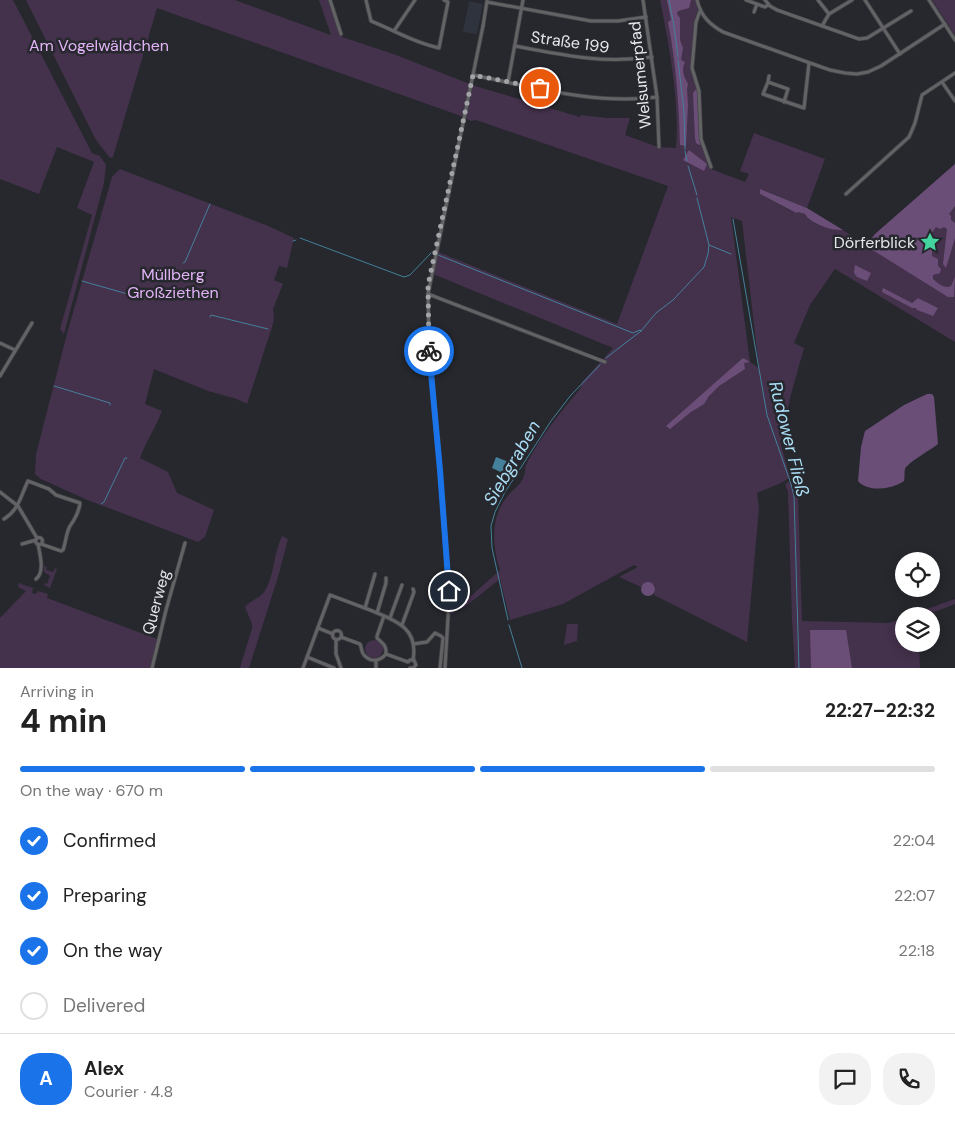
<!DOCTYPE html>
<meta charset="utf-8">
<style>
body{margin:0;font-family:"DM Sans",sans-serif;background:#f2f2f2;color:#222;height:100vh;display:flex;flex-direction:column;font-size:19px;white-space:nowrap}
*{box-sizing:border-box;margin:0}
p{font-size:16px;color:#767676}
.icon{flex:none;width:28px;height:28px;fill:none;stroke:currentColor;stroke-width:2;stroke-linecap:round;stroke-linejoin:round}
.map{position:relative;height:668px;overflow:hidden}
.sheet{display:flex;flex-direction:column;background:#fff;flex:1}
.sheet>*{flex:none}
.controls{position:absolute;left:895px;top:552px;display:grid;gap:10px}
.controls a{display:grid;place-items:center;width:45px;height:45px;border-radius:50%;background:#fff;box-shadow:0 2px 12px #0003;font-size:25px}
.pin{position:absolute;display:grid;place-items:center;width:42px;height:42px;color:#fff;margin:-21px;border:2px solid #fff;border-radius:50%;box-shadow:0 1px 5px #0007}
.courier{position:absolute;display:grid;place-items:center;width:50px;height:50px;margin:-25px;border:4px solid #1a73e8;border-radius:50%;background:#fff;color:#222;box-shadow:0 1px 6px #0007}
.overview em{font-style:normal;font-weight:700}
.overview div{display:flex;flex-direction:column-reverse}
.overview{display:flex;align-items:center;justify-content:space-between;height:85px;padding:0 20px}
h1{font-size:32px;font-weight:700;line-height:38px}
.bar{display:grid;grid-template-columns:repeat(4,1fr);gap:8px 5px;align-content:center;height:60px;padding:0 20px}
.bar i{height:6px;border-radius:4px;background:#e0e0e0}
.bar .on{background:#1a73e8}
.bar p{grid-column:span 4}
.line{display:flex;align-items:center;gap:12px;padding:0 20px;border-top:1px solid #e0e0e0}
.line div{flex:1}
.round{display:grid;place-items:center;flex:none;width:52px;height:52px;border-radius:20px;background:#f2f2f2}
ol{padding:0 20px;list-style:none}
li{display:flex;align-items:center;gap:15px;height:55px}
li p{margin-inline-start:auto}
li .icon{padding:5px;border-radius:50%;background:#1a73e8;color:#fff;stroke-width:4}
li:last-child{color:#767676}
li i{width:28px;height:28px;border:2px solid #e0e0e0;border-radius:50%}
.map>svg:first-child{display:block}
.built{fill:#2f333d}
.green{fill:#44314c;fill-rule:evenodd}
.forest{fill:#6b4e77}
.water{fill:#45809b}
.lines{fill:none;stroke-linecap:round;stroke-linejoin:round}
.stream{stroke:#45809b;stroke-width:1}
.minor-casing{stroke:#414347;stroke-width:4.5}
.minor{stroke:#636365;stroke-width:3}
.done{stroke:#a2a4a8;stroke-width:5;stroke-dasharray:0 9}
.route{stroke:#1a73e8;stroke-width:6}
.labels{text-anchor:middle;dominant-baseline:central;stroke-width:5;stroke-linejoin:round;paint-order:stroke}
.street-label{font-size:16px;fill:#e5e6ea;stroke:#26282d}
.park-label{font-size:16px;fill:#e2b3f6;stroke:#26282d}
.poi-label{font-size:16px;fill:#e5e6ea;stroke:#26282d;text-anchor:end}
.water-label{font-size:18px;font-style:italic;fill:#aaddf5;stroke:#26282d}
</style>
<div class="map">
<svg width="955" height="668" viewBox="0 0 955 668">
<rect width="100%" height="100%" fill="#26282d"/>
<!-- built -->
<polygon class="built" points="469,1 483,4 477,34 463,32"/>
<!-- green -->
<g class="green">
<polygon points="0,0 13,0 92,153 100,156 106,165 104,183 64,334 60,329 92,215 77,208 94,162 57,147 39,194 0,179"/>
<path d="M26,0H235L331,35L319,0H329L342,37L396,55L475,86L580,117L581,115L607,118H630L625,135L658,147L676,148C680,103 669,45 660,0H696L698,10L695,19L691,56V70L698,91L700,135L709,162L707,164L711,169L745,182L749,174L740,171L754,133L825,159L807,208L761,189L760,194L795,213L798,212L805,214L816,224L836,230H843L864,244L955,164V342L835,269L810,305L794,343L804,348L790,398L783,435L780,441L790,477L783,482L757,493L759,508L747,642L654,595L655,587L654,584H644L641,587L619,577L638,567L634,565L563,604L510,620L500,579L466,606L451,614L450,591L470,597L500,570C492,546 490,518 507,497C512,490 521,485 524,476C525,472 525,468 526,465C538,440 562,410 580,389L582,382L613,348L433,274L438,252L617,324L668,186L476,120L471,121L461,116L157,8L113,157L110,158L96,140ZM731,217L742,221L759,368L750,362ZM883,289L912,303L918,298L937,308L916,307Z"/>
<polygon points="932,0 955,0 955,35"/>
<path d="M120,169L266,225L294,238L287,268L279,266L274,280L283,284L273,309L274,317L273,324L247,404L237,399L208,391L154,369L145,404L162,411C156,427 146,441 140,458L168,472L177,493L214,510L205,537L198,542L85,499L41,479L35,474L36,454L68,330L112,177Z"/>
<polygon points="793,479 797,482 798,493 802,621 889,623 904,618 904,644 919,644 920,668 795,668 792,620 788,492 785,484"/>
<path d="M282,536L288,539L278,577L249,668H240L252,628V624L245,607C251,599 261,599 266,589C274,575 274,552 282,536Z"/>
<polygon points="44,566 47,567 46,570 53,572 55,568 57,569 50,588 44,585 45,583 47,584 50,576 44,572"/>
<polygon points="19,582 21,584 33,588 32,593 36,594 39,589 38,591 48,594 47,598 157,639 151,668 0,668 0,618 26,591 18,587"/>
<path d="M955,599V604C940,610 924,616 908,616Z"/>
<polygon points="567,624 578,624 577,641 564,645"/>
<circle cx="374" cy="649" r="9"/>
</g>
<!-- forest -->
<g class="forest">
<path d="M667,0H691L689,8L678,11L677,14L680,18V40L683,48L681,60L685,62C681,70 684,77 688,84L687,89L688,105L686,146L680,145C679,103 676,63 668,22L671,20Z"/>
<polygon points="697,88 701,144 699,145 696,143 695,138 693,93"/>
<polygon points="689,150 707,164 704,171 683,160"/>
<path d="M955,164V206L949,214L951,216V220L955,223V238L946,268L943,264L947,229L944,227L940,229L936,227L926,241L924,239L921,242L932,250V256L938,259V266L941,269L940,273L933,275V279C939,284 944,289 951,286L955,277L954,297H948L871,249L870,245L875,241L871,240L875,234Z"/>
<path d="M760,189L807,208L843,230C832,231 811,224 805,214L798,212L796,213L760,194Z"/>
<polygon points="855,265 871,273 867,281 857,277 854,273"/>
<polygon points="883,288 912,303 918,298 938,308 933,316 917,310 916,308 912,308 882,292"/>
<polygon points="743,358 750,362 744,363 745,369 719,386 709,396 704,404 691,412 670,429 666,426"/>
<path d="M927,394H932L934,397L938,444C932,449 907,463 905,469C904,472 905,477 904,481C893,489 868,493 858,481L861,447L865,431L904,405Z"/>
<circle cx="648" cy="589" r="7"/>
<polygon points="810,630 846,630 852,668 811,668"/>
</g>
<!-- water -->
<polygon class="water" points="496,457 514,464 509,476 492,468"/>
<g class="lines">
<!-- stream -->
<g class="stream">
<polyline points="669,0 674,26 678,57"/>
<polyline points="678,60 684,111 685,149"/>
<polyline points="685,151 687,161"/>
<polyline points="688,166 697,195"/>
<polyline points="733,219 767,415 791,484 794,496 799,668"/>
<polyline points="300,238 404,277 410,275 431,253"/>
<polyline points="293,241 296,240"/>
<polyline points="709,245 731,254"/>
<polyline points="438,255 633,333 640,330 641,331"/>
<polyline points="183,263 185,262 210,204"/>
<polyline points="82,281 138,297 140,296"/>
<polyline points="210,317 211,315 268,329"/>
<polyline points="606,358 641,331 656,313 673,300 704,267 708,254 709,245 697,198"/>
<polyline points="54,386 110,403 110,405"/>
<polyline points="101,504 104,502 125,458 127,458"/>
<polyline points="508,620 492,548 491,526 495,512 505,492 551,421 571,395 600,365"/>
<polyline points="509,625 522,668"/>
</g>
<defs>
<g id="minor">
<polyline points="330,0 341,34"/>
<path d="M366,0L371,21C396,31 412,42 439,48L448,2L444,0"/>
<polyline points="643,0 657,97 659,147"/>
<path d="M697,0C701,16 709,24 723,32L830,70L845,73L857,74L868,72L881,66L945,24"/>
<polyline points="746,0 765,7 768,5"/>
<polyline points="765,0 770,6 777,10 859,39 867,38 872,35 911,11"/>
<polyline points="818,0 829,14"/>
<polyline points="865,0 900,54"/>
<polyline points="929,0 955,40"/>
<polyline points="487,2 591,21 618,21 646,17"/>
<polyline points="700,11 696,22 692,68 699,91 701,139 711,167"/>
<polyline points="754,12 757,4"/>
<polyline points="483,26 487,1"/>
<polyline points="822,26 829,14 852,0"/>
<polyline points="394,31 415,0"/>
<path d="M515,46C564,55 601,64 652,57"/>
<path d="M473,75C532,87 597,105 657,97"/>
<polyline points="508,82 523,0"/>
<polyline points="768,82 769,76"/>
<polyline points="942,82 955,101"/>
<polyline points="784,102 788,89 768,82 763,94 804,108 809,63"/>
<polyline points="846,194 909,137 915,123 922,95 955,73"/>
<polyline points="428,294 605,362"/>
<polyline points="0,343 15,350"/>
<polyline points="0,376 32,323"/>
<polyline points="0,492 18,506 37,538"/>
<path d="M4,519C19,510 21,495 28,481L49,489L56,495L80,503C79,512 75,519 70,526C66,533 66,542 63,550L61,551L41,544"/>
<circle cx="39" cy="541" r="3.5"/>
<polyline points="22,544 36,540"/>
<path d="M36,579C45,572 40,555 38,544"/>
<polyline points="365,608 375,574"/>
<polyline points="377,613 386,583 386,578"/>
<polyline points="390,618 402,585"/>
<polyline points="402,625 414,592 413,589"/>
<polyline points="318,628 333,634"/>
<circle cx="337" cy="635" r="4.5"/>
<path d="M341,637L360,644C362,648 361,652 364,655C371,663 380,661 386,654C387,645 382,643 377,638V636L384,616"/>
<polyline points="336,640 336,654 341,668"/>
<polyline points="413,644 427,642 435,633 441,636 443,638 440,668"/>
<polyline points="386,654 408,662 410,660 414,660 416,665 413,668"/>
<polyline points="307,657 334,668"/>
<polyline points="152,668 166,610 185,543"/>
<path d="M303,668L330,595C343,600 357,605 370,610C394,620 419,627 413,660"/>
<polyline points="376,668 376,660"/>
<polyline points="410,668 411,668"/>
<polyline points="445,668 449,601 440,470 429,342 428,294 483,26"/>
</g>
</defs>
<!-- minor casing -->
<use href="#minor" class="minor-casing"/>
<!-- minor -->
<use href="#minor" class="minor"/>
</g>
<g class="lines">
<!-- done -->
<polyline class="done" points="429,351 428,285 473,75 540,88"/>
<!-- route -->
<polyline class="route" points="429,351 440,470 449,591"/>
</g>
<!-- icons -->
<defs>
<symbol id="sight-bare" viewBox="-9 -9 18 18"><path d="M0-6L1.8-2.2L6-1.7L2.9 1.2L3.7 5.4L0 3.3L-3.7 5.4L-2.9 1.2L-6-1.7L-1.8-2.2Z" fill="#44d49f" stroke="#26282d" stroke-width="2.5" paint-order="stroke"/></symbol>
</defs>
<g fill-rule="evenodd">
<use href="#sight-bare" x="916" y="228" width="28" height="28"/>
</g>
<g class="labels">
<!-- street labels -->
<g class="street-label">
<text transform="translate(570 42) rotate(8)">Straße 199</text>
<text transform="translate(640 75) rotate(-96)">Welsumerpfad</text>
<text transform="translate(156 602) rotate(-75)">Querweg</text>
</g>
<!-- park labels -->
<g class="park-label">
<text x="99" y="45">Am Vogelwäldchen</text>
<text x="173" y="274">Müllberg<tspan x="173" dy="18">Großziethen</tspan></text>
</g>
<!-- poi labels -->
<g class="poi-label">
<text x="915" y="242">Dörferblick</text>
</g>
<!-- water labels -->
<g class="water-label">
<text transform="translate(789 439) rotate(76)">Rudower Fließ</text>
<text transform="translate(512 463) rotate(-60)">Siebgraben</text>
</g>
</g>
</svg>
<div class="controls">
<a><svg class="icon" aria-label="locate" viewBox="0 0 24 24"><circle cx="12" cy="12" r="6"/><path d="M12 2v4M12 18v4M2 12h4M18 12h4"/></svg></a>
<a><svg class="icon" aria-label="layers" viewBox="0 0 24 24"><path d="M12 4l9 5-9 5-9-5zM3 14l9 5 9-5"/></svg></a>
</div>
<div class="pin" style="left:540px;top:88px;background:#ea580c"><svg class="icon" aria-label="bag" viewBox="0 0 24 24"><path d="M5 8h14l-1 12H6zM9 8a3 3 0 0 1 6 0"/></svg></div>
<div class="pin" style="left:449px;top:591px;background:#1f2937"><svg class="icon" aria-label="home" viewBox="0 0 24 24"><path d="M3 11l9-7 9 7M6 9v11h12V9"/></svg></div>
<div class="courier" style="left:429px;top:351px"><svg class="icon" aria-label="bike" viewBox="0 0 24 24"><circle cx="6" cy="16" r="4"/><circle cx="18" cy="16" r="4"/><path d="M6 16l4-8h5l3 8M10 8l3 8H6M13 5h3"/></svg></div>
</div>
<section class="sheet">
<div class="overview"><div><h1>4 min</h1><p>Arriving in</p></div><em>22:27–22:32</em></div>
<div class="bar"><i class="on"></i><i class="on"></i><i class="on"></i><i></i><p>On the way · 670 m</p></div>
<ol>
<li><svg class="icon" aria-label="check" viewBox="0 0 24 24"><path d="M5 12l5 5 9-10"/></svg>Confirmed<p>22:04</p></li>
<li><svg class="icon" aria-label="check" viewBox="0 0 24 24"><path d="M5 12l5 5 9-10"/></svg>Preparing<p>22:07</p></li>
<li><svg class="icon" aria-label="check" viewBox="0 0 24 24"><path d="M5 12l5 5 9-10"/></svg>On the way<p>22:18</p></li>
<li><i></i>Delivered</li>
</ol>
<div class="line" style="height:90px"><b class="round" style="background:#1a73e8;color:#fff">A</b><div><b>Alex</b><p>Courier · 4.8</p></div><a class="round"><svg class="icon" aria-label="chat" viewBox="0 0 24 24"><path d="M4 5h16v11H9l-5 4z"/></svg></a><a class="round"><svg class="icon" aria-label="phone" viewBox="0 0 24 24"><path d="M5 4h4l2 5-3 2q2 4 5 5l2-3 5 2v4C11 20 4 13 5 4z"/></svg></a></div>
</section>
